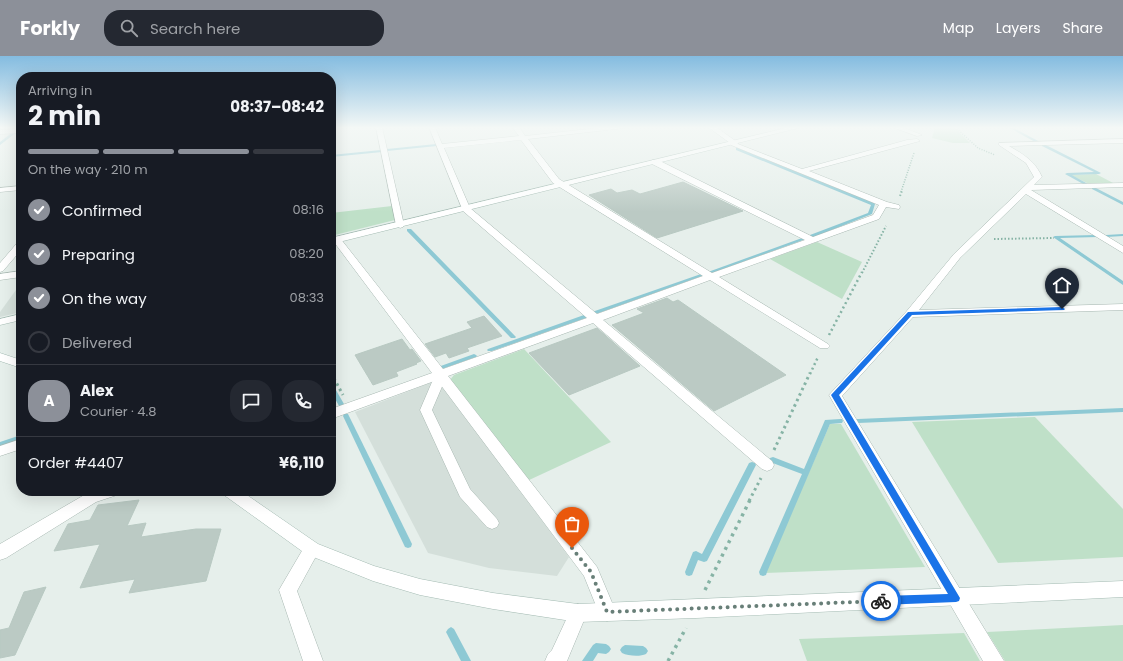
<!DOCTYPE html>
<meta charset="utf-8">
<style>
body{margin:0;font-family:Poppins,sans-serif;background:#242831;color:#f1f3f6;height:100vh;display:flex;flex-direction:column;font-size:15px;white-space:nowrap}
*{box-sizing:border-box;margin:0}
p{font-size:13px;color:#9ea1a6}
.icon{flex:none;width:22px;height:22px;fill:none;stroke:currentColor;stroke-width:2;stroke-linecap:round;stroke-linejoin:round}
.map{position:relative;flex:1;overflow:hidden}
.panel{position:absolute;left:16px;top:16px;width:320px;height:424px;display:flex;flex-direction:column;background:#171b24;border-radius:16px;box-shadow:0 4px 16px #0002}
.panel>*{flex:none}
.pin{position:absolute;display:grid;place-items:center;width:34px;height:34px;color:#fff;margin:-41px -17px;border-radius:50% 50% 50% 0;rotate:-45deg;box-shadow:0 0 4px #0007}
.pin .icon{rotate:45deg}
.courier{position:absolute;display:grid;place-items:center;width:40px;height:40px;margin:-20px;border:3px solid #1a73e8;border-radius:50%;background:#fff;color:#222;box-shadow:0 1px 5px #0007}
.summary em{font-style:normal;font-weight:700}
.summary div{display:flex;flex-direction:column-reverse}
.summary{display:flex;align-items:center;justify-content:space-between;height:68px;padding:0 12px}
h1{font-size:26px;font-weight:700;line-height:30px}
.bar{display:grid;grid-template-columns:repeat(4,1fr);gap:6px 4px;align-content:center;height:48px;padding:0 12px}
.bar i{height:5px;border-radius:3px;background:#363941}
.bar .on{background:#8c9099}
.bar p{grid-column:span 4}
.line{display:flex;align-items:center;gap:10px;padding:0 12px;border-top:1px solid #363941}
.line div{flex:1}
.round{display:grid;place-items:center;flex:none;width:42px;height:42px;border-radius:16px;background:#242831}
ol{padding:0 12px;list-style:none}
li{display:flex;align-items:center;gap:12px;height:44px}
li p{margin-inline-start:auto}
li .icon{padding:4px;border-radius:50%;background:#8c9099;color:#fff;stroke-width:4}
li:last-child{color:#9ea1a6}
li i{width:22px;height:22px;border:2px solid #363941;border-radius:50%}
header{display:flex;align-items:center;gap:24px;box-sizing:border-box;height:56px;padding:0 20px;background:#8c9099;color:#fff}
header strong{font-size:19px}
nav{display:flex;gap:22px;margin-inline-start:auto;font-size:14px}
.search{width:280px;height:36px;background:#242831;display:flex;align-items:center;gap:10px;box-sizing:border-box;padding:0 14px;border-radius:16px;color:#9ea1a6;font-size:15px}
.map>svg:first-child{display:block}
.built{fill:#d4dfda}
.green{fill:#bfe0c8}
.lines{fill:none;stroke-linecap:round;stroke-linejoin:round}
.stream{fill:#8ec9d4;fill-rule:evenodd}
.building{fill:#bbcac4;stroke:#b8c9c2}
.lane-casing{stroke:#a8b8b2;stroke-width:1}
.street-casing{stroke:#a8b8b2;stroke-width:1}
.secondary-casing{stroke:#a4bbb3;stroke-width:1}
.path-far4{stroke:#86b3a5;stroke-width:1.5;stroke-dasharray:1 1.5;stroke-linecap:butt}
.path-far3{stroke:#86b3a5;stroke-width:2;stroke-dasharray:1.5 2;stroke-linecap:butt}
.path-far2{stroke:#86b3a5;stroke-width:2.5;stroke-dasharray:2 3;stroke-linecap:butt}
.path-far1{stroke:#86b3a5;stroke-width:3;stroke-dasharray:2.5 3.5;stroke-linecap:butt}
.path{stroke:#86b3a5;stroke-width:3.5;stroke-dasharray:3 4.5;stroke-linecap:butt}
.lane{fill:#fff;fill-rule:evenodd}
.street{fill:#fff;fill-rule:evenodd}
.secondary{fill:#fff;fill-rule:evenodd}
.route{fill:#1a73e8}
.done{stroke:#687f78;stroke-width:4;stroke-dasharray:0 7.2}
</style>
<header>
<strong>Forkly</strong>
<div class="search"><svg class="icon" aria-label="search" viewBox="0 0 24 24"><circle cx="10" cy="10" r="6"/><path d="M15 15l6 6"/></svg>Search here</div>
<nav><a>Map</a><a>Layers</a><a>Share</a></nav>
</header>
<div class="map">
<svg width="1123" height="605" viewBox="0 0 1123 605">
<rect width="100%" height="100%" fill="#e6efeb"/>
<!-- built -->
<g class="built">
<polygon points="21,227 21,256 0,261 0,256"/>
<polygon points="435,325 441,327 569,501 557,520 489,512 428,497 355,356"/>
</g>
<!-- green -->
<g class="green">
<polygon points="935,71 954,71 970,87 953,87 932,82"/>
<polygon points="1096,118 1115,128 1089,128 1071,119"/>
<polygon points="392,150 395,164 331,180 331,157"/>
<polygon points="817,186 862,206 842,243 770,203"/>
<polygon points="524,293 611,386 527,425 450,324 454,319"/>
<polygon points="1035,361 1123,453 1123,501 998,507 912,366"/>
<polygon points="830,368 841,368 925,511 765,517"/>
<polygon points="1123,569 1123,605 1005,605 987,576"/>
<polygon points="964,577 980,605 807,605 799,583"/>
</g>
<g class="lines">
<!-- stream -->
<g class="stream">
<polygon points="1008,71 1012,71 1040,86 1037,87"/>
<polygon points="14,75 17,76 0,89 0,86"/>
<polygon points="436,88 438,89 437,90 387,95 385,94 387,93"/>
<polygon points="1042,88 1044,88 1101,117 1099,118 1072,119 1088,128 1085,129 1065,118 1067,117 1094,116 1042,90"/>
<polygon points="736,92 738,92 874,147 875,148 872,158 814,181 810,181 810,179 868,157 871,149 736,94"/>
<polygon points="381,94 382,94 382,96 331,101 331,99"/>
<polygon points="1092,131 1094,131 1123,146 1123,149 1092,133"/>
<polygon points="407,173 411,173 515,280 516,281 515,282 511,282 407,175"/>
<polygon points="1123,178 1123,180 1106,181 1104,180 1106,179"/>
<polygon points="1096,179 1098,179 1098,181 1060,182 1123,225 1123,229 1053,181 1055,180"/>
<polygon points="802,182 806,182 806,183 712,217 708,217 708,216"/>
<polygon points="701,218 703,218 705,219 596,258 592,258 591,257 592,256"/>
<polygon points="584,259 587,261 586,262 492,295 488,295 487,294 488,293"/>
<polygon points="474,298 476,299 477,300 476,301 442,313 438,313 437,312 438,311"/>
<polygon points="331,328 333,329 344,348 343,350 339,350 338,348 331,336"/>
<polygon points="1123,352 1123,356 858,367 856,367 855,365 856,363 858,363"/>
<polygon points="344,358 348,358 349,360 412,488 411,491 408,492 405,491 343,360"/>
<polygon points="840,363 842,363 843,365 842,367 830,368 767,516 766,519 763,520 760,519 759,516 802,418 770,406 769,404 770,402 773,401 804,413 825,364"/>
<polygon points="21,379 21,385 0,392 0,386"/>
<polygon points="752,406 755,407 756,409 707,505 704,506 698,504 692,519 689,520 686,519 685,516 693,496 696,495 702,498 748,409 749,407"/>
<polygon points="451,571 454,573 471,605 461,605 446,576 448,573"/>
<polygon points="596,587 606,588 609,590 611,593 609,596 606,598 598,597 593,605 582,605 593,589"/>
<path d="M625,589L643,590L646,592L648,595L646,598C640,601 628,600 622,597L620,594L622,591Z"/>
</g>
</g>
<!-- building -->
<g class="building">
<polygon points="683,126 743,155 657,182 589,139 611,133 617,137 632,134 640,138"/>
<polygon points="667,242 673,246 678,244 786,319 714,355 612,269 644,257 637,253"/>
<polygon points="484,260 502,280 467,292 469,295 449,302 446,297 435,301 425,288 472,272 467,266"/>
<polygon points="597,272 640,310 569,339 529,297"/>
<polygon points="402,283 410,294 412,293 421,305 416,307 417,308 396,316 398,320 373,329 355,299"/>
<polygon points="139,444 127,470 146,467 141,481 196,473 221,473 206,525 129,537 135,523 80,532 100,488 54,495 68,468 90,464 98,449"/>
<polygon points="46,531 15,599 0,602 0,574 9,572 24,536"/>
</g>
<g class="lines">
<defs>
<polygon id="lane" points="441,315 445,316 447,319 432,354 470,433 497,463 499,467 497,471 492,473 487,471 460,441 420,354 435,319 437,316"/>
<g id="street">
<polygon points="376,71 382,71 404,169 403,171 400,172 396,169"/>
<path d="M429,71H435L442,88L519,80L512,71H519L525,80L607,71H633L528,83L559,123L712,217L805,184L652,108V104H658L813,181L873,159L879,149L731,89L730,87L708,71H716L737,86L738,88L802,113L907,84L917,83L920,85L809,115L887,146L899,149L900,151L899,153L886,151L879,163L719,221L828,288L830,290L828,292H820L710,224L603,264L772,405L774,409L772,413L767,415L762,413L593,267L448,320L597,511L616,556L613,562L607,565L601,562L584,520L437,324L331,363V353L432,317L334,186L332,184L334,182H340L443,313L587,262L463,155ZM521,84L553,127L703,220L597,258L470,152L444,92Z"/>
<polygon points="892,71 902,71 922,79 917,80"/>
<polygon points="21,73 21,77 0,78 0,74"/>
<path d="M1123,83V87L1009,90C1023,98 1035,105 1042,121L1034,129L1123,127V131L1031,134L1123,190V197L1026,138L960,202L919,254L1123,248V254L913,261L842,340L1004,605H983L829,339L906,256L954,198L1034,121L1026,107L999,89V87Z"/>
<polygon points="21,130 21,134 0,136 0,132"/>
<polygon points="21,185 21,194 3,215 0,216 0,207 18,186"/>
<polygon points="21,215 21,221 0,224 0,218"/>
<polygon points="21,383 21,393 0,400 0,390"/>
<polygon points="94,435 120,435 117,439 96,446 6,502 0,504 0,488 86,438"/>
<polygon points="312,486 318,488 320,493 297,535 323,605 303,605 279,534 306,488"/>
<polygon points="578,548 584,551 587,557 567,605 545,605 548,598 552,594 572,551"/>
</g>
<g id="secondary">
<polygon points="790,71 802,71 331,188 331,182"/>
<polygon points="21,258 21,264 0,269 0,263"/>
<polygon points="0,297 21,304 21,312 0,305"/>
<polygon points="221,435 241,435 318,488 374,510 420,523 493,537 578,548 1123,525 1123,541 696,562 578,566 493,553 420,539 373,525 306,498 224,439"/>
</g>
</defs>
<!-- lane casing -->
<use href="#lane" class="lane-casing"/>
<!-- street casing -->
<use href="#street" class="street-casing"/>
<!-- secondary casing -->
<use href="#secondary" class="secondary-casing"/>
<!-- path-far4 -->
<g class="path-far4">
<polyline points="955,71 978,92 995,99"/>
<polyline points="901,136 914,97"/>
</g>
<!-- path-far3 -->
<g class="path-far3">
<polyline points="900,140 902,135"/>
<polyline points="994,183 1054,182"/>
<polyline points="862,217 886,170"/>
</g>
<!-- path-far2 -->
<g class="path-far2">
<polyline points="829,279 862,216"/>
<polyline points="810,318 818,301"/>
</g>
<!-- path-far1 -->
<g class="path-far1">
<polyline points="331,317 343,339"/>
<polyline points="774,394 810,317"/>
<polyline points="749,445 761,422"/>
</g>
<!-- path -->
<g class="path">
<polyline points="705,534 750,444"/>
<polyline points="668,605 686,572"/>
</g>
<!-- lane -->
<use href="#lane" class="lane"/>
<!-- street -->
<use href="#street" class="street"/>
<!-- secondary -->
<use href="#secondary" class="secondary"/>
</g>
<!-- sky -->
<linearGradient id="sky" x2="0" y2="1"><stop stop-color="#84bce0"/><stop offset="0.46" stop-color="#f4f8f6"/><stop offset="1" stop-color="#f4f8f6" stop-opacity="0"/></linearGradient>
<rect width="1123" height="156" fill="url(#sky)"/>
<!-- route -->
<polygon class="route" points="1062,251 1065,253 1064,254 912,259 839,339 960,542 959,545 956,546 881,549 878,548 876,545 878,542 881,540 948,538 831,339 908,256"/>
<g class="lines">
<!-- done -->
<polyline class="done" points="572,492 591,516 607,556 881,545"/>
</g>
</svg>
<div class="pin" style="left:572px;top:492px;background:#ea580c"><svg class="icon" aria-label="bag" viewBox="0 0 24 24"><path d="M5 8h14l-1 12H6zM9 8a3 3 0 0 1 6 0"/></svg></div>
<div class="pin" style="left:1062px;top:253px;background:#1f2937"><svg class="icon" aria-label="home" viewBox="0 0 24 24"><path d="M3 11l9-7 9 7M6 9v11h12V9"/></svg></div>
<div class="courier" style="left:881px;top:545px"><svg class="icon" aria-label="bike" viewBox="0 0 24 24"><circle cx="6" cy="16" r="4"/><circle cx="18" cy="16" r="4"/><path d="M6 16l4-8h5l3 8M10 8l3 8H6M13 5h3"/></svg></div>
<section class="panel">
<div class="summary"><div><h1>2 min</h1><p>Arriving in</p></div><em>08:37–08:42</em></div>
<div class="bar"><i class="on"></i><i class="on"></i><i class="on"></i><i></i><p>On the way · 210 m</p></div>
<ol>
<li><svg class="icon" aria-label="check" viewBox="0 0 24 24"><path d="M5 12l5 5 9-10"/></svg>Confirmed<p>08:16</p></li>
<li><svg class="icon" aria-label="check" viewBox="0 0 24 24"><path d="M5 12l5 5 9-10"/></svg>Preparing<p>08:20</p></li>
<li><svg class="icon" aria-label="check" viewBox="0 0 24 24"><path d="M5 12l5 5 9-10"/></svg>On the way<p>08:33</p></li>
<li><i></i>Delivered</li>
</ol>
<div class="line" style="height:72px"><b class="round" style="background:#8c9099;color:#fff">A</b><div><b>Alex</b><p>Courier · 4.8</p></div><a class="round"><svg class="icon" aria-label="chat" viewBox="0 0 24 24"><path d="M4 5h16v11H9l-5 4z"/></svg></a><a class="round"><svg class="icon" aria-label="phone" viewBox="0 0 24 24"><path d="M5 4h4l2 5-3 2q2 4 5 5l2-3 5 2v4C11 20 4 13 5 4z"/></svg></a></div>
<div class="line" style="height:52px"><div>Order #4407</div><b>¥6,110</b></div>
</section>
</div>
